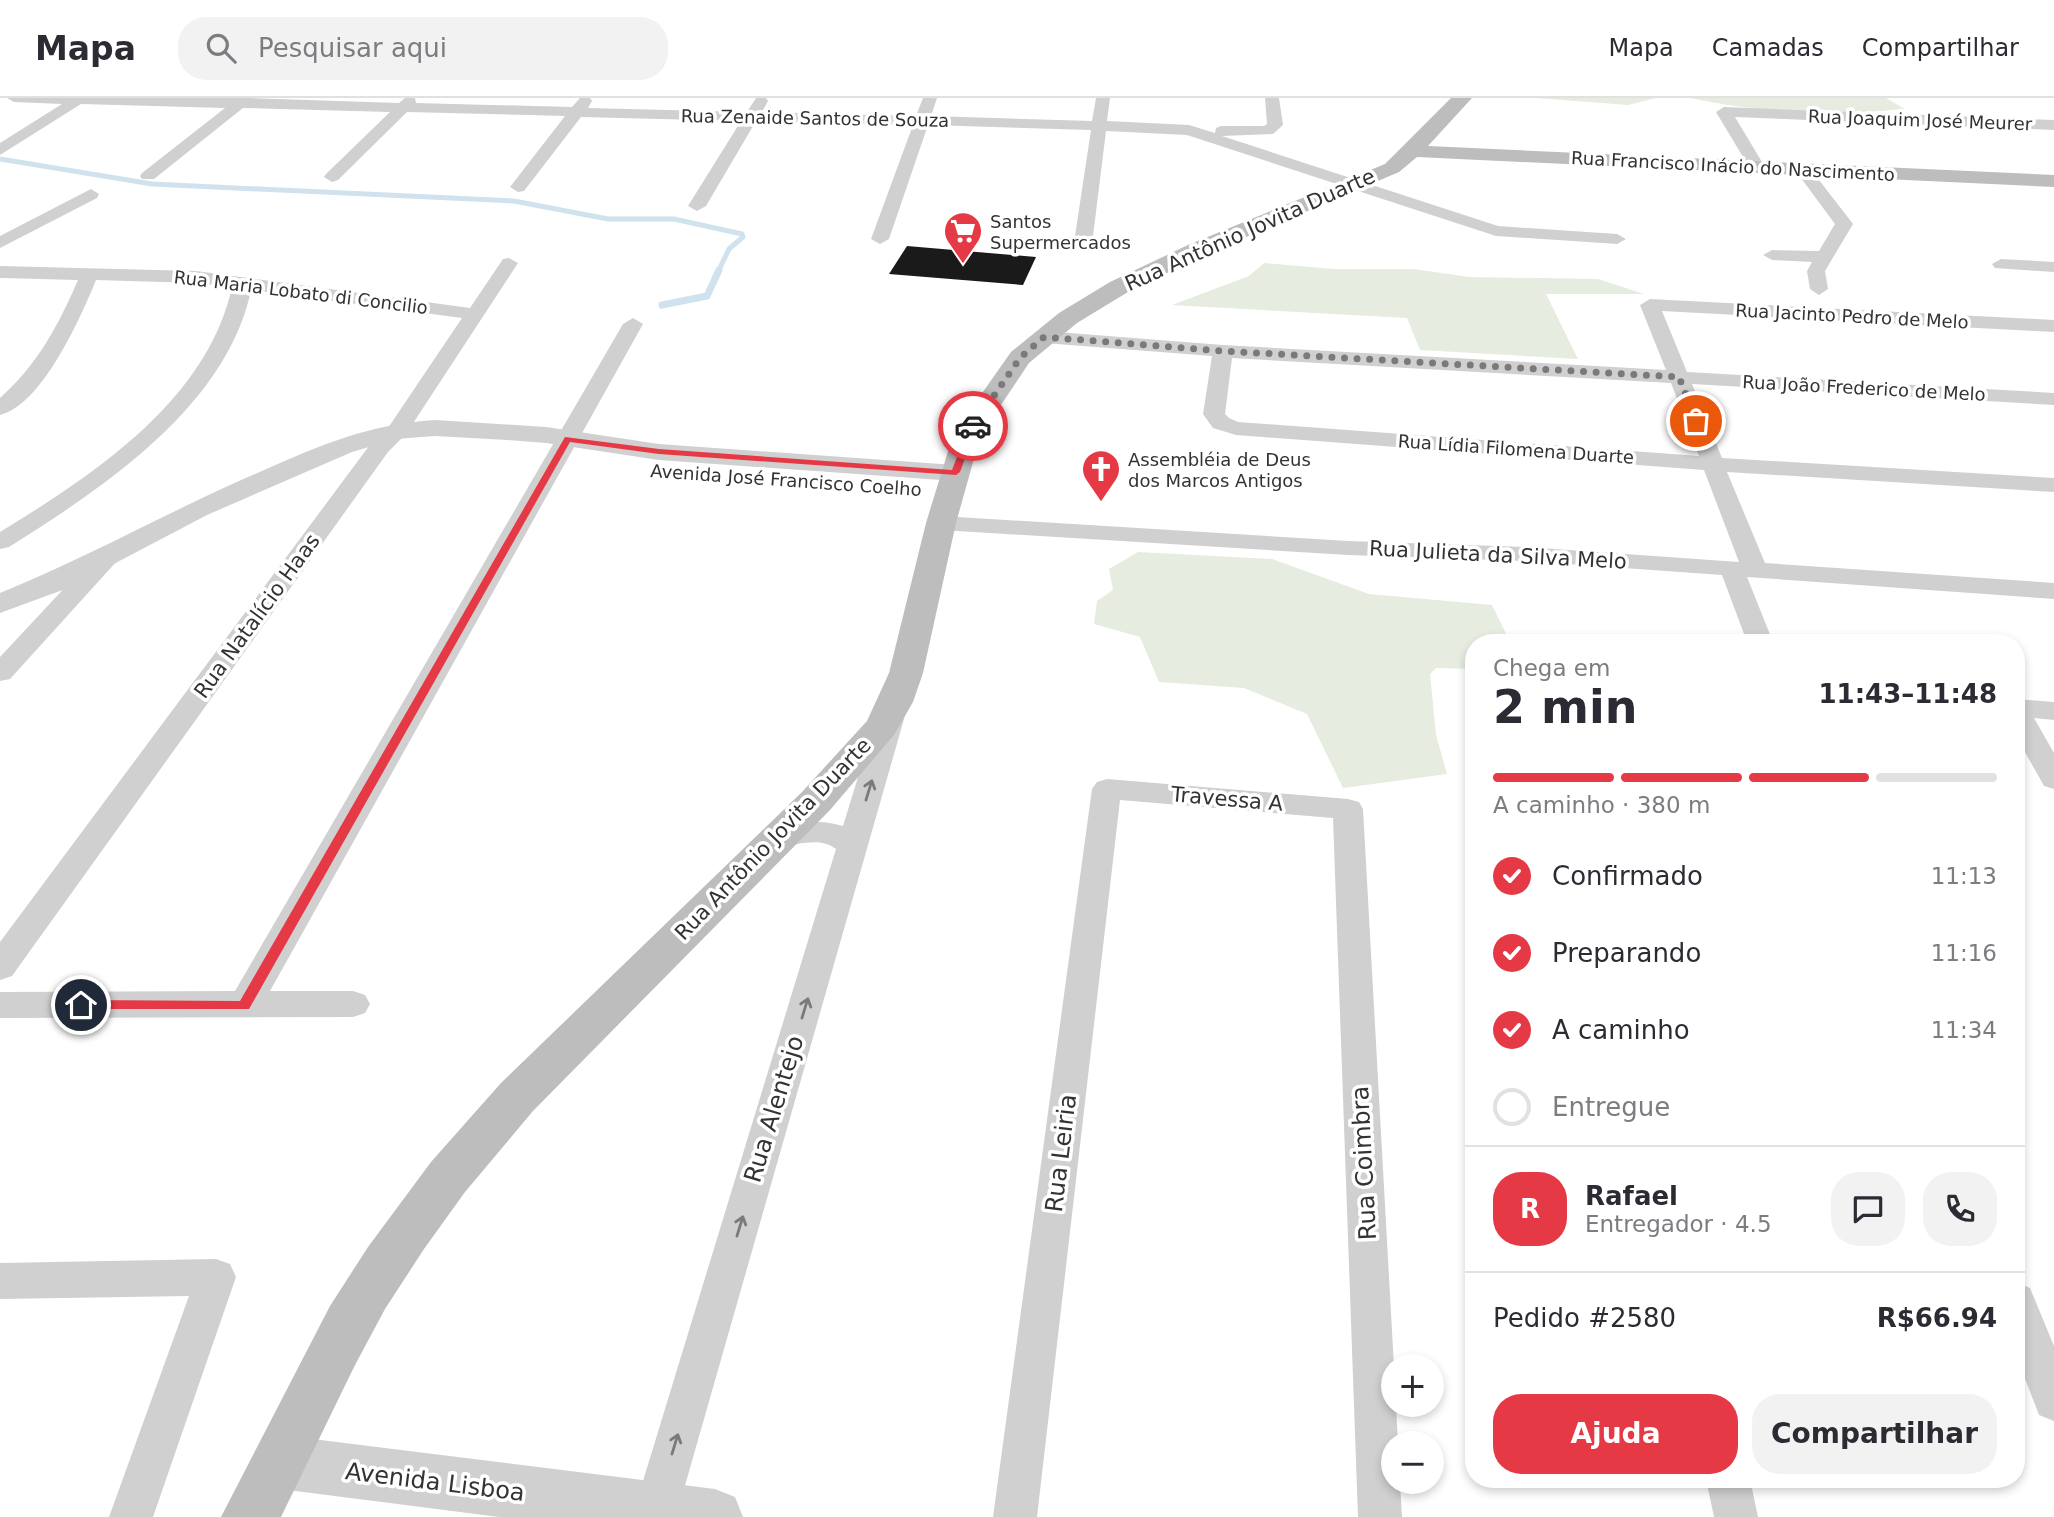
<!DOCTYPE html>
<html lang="pt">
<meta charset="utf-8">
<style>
body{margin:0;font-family:"DejaVu Sans",sans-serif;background:#f2f2f3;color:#2b2b33;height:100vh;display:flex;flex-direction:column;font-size:26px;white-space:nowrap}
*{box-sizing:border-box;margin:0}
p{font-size:23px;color:#7c7c81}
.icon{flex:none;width:38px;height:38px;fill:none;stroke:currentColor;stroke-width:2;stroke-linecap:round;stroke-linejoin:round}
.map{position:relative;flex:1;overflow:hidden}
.details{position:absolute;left:1465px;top:536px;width:560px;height:854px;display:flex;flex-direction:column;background:#fff;border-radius:28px;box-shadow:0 4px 10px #0003}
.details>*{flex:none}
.controls{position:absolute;left:1381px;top:1256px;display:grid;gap:14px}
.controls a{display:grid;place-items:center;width:63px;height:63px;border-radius:50%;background:#fff;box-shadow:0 4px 10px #0003;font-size:35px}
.pin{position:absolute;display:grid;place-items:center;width:60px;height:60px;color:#fff;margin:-30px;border:4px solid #fff;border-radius:50%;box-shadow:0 2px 7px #0007}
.courier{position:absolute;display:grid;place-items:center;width:70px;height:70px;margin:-35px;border:5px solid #e63946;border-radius:50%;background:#fff;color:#222;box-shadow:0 2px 9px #0007}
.overview em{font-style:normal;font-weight:800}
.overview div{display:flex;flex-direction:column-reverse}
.overview{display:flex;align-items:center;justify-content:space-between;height:119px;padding:0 28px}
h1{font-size:46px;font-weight:800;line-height:52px}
.bar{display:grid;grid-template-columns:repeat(4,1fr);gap:10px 7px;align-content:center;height:84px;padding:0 28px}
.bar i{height:9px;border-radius:5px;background:#e1e1e2}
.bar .on{background:#e63946}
.bar p{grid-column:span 4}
.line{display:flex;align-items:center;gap:18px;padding:0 28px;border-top:2px solid #e1e1e2}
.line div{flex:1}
.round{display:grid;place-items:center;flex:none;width:74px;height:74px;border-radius:28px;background:#f2f2f3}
ol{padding:0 28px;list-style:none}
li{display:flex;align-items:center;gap:21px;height:77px}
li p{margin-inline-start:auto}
li .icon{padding:7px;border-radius:50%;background:#e63946;color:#fff;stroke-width:4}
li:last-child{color:#7c7c81}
li i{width:38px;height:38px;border:4px solid #e1e1e2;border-radius:50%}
.cta{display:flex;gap:14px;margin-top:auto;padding:14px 28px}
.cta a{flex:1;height:80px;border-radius:28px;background:#e63946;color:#fff;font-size:28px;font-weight:800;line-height:80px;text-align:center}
.cta a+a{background:#f2f2f3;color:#2b2b33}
header{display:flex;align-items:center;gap:42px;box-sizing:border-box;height:98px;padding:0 35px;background:#fff;border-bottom:2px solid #e1e1e2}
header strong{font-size:33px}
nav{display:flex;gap:38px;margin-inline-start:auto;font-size:24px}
.search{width:490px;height:63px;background:#f2f2f3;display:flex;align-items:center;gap:18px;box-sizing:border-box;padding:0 24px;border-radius:28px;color:#7c7c81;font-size:26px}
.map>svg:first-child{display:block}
.green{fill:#e6ecdf}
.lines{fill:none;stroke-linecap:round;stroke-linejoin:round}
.stream-far1{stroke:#cfe2ee;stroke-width:5}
.stream{stroke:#cfe2ee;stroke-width:7}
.building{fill:#1a1a1a}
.minor{fill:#d0d0d0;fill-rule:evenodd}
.tertiary{fill:#d0d0d0;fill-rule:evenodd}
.secondary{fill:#bdbdbd;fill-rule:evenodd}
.oneway{stroke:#7a7a7a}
.route{fill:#e63946}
.done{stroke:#7a7a7a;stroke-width:7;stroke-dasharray:0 12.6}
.labels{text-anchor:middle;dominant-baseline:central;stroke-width:7;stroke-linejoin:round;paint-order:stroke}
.far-street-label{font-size:18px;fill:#333;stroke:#fff}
.far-poi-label{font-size:18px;fill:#333;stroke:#fff;text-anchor:start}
.street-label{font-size:21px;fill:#333;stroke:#fff}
.near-street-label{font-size:24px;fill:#333;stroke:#fff}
</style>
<header>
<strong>Mapa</strong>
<div class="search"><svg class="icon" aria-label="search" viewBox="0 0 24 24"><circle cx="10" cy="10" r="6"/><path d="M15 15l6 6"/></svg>Pesquisar aqui</div>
<nav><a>Mapa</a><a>Camadas</a><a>Compartilhar</a></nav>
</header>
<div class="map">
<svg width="2054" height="1419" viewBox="0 0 2054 1419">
<rect width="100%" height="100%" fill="#fff"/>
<!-- green -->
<g class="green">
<polygon points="1536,0 1656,0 1628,7"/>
<path d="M1690,0H1886L1905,11C1835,18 1759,15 1690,0Z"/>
<polygon points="1264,165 1333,171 1414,171 1469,179 1598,181 1644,196 1546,196 1578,261 1420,252 1407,220 1172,207 1249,178"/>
<polygon points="1138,454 1272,461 1369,496 1492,507 1510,544 1474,544 1473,571 1436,570 1430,576 1436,637 1447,676 1343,690 1307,616 1244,590 1159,584 1140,539 1094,526 1097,503 1113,492 1109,471"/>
</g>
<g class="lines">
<!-- stream-far1 -->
<polyline class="stream-far1" points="0,61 152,86 514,103 608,121 674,121 742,136 743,139 729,151 718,174"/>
<!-- stream -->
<polyline class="stream" points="662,207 707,198 719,172"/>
</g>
<!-- building -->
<polygon class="building" points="907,148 1036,159 1023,187 889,176"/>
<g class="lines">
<!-- minor -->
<g class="minor">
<polygon points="7,0 250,0 399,5 405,0 415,0 416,5 572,9 580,0 590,0 592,3 588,10 747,14 756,0 766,0 768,3 762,14 916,18 923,0 937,0 931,18 1092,23 1096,0 1110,0 1107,23 1189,27 1215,35 1216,30 1221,28 1264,28 1267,26 1265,0 1279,0 1283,27 1273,36 1222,38 1498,128 1617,136 1626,141 1617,146 1496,138 1187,37 1106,33 1093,138 1084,143 1075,138 1091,32 928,27 889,141 880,146 871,141 913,27 756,23 706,108 697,113 688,108 741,23 581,19 524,93 518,94 510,89 565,18 407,14 338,82 332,84 324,79 326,76 390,14 243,10 154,81 142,81 140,78 142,75 225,10 81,6 0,57 0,45 62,6 14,4"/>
<polygon points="1724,9 2054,22 2054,32 1735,19 1765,69 1757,74 1749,69 1716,14"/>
<polygon points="1803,67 1809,69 1853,126 1825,173 1828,191 1819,197 1810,191 1807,173 1812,164 1772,162 1763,157 1772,152 1819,153 1835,126 1795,72"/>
<polygon points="91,91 99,96 97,100 0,150 0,138"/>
<path d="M509,160L518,165L406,336L388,354L12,878L0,882V844L372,344L390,327L462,220L251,192C227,308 103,390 9,449L0,451V434C93,377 207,303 232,189L196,185L96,182C81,219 42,307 0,317V300C38,266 58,228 78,182L0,180V168L196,173L470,210L503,161Z"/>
<polygon points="2001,161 2054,164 2054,174 1995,170 1992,166"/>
<path d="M1650,201L2054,222V234L1662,213L1687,274L2054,295V307L1692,286L1722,360L2054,380V394L1727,374L1765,465L2054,485V501L1747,479L1773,544H1747L1722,477L1526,463L1348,457L941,432L933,430L929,425L933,420L941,418L1348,443L1526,449L1739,464L1704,372L1236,337L1213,330L1203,316L1212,258L1044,245L1037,243L1034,239L1037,235L1044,233L1223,247L1666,272L1640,207ZM1232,260L1671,285L1699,358L1238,324L1229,320L1225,316Z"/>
<polygon points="633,220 643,226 270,893 353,893 365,897 370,906 365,915 353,919 0,920 0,894 235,893 623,226"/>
<polygon points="108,451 117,453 120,458 117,463 10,581 0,583 0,559 99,453"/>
<polygon points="2016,601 2054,604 2054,622 2034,620 2054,655 2054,691 2044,688 2016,638"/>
<path d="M892,605L902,608L906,614L676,1419H632L836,751C815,735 791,753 768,746L764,739L768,732C794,724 817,720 843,728L878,614L882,608Z"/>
<polygon points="1107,681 1348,701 1359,704 1363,711 1394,1269 1393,1307 1396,1307 1398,1346 1393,1346 1393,1384 1400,1384 1402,1419 1358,1419 1333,720 1120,702 1037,1419 993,1419 1092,691 1097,684"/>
<polygon points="216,1161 230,1166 236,1179 153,1419 109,1419 189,1198 0,1201 0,1165"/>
<polygon points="2016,1184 2030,1190 2054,1248 2054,1323 2039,1317 2016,1257"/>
<polygon points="1706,1381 1750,1381 1758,1419 1714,1419"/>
</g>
<!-- tertiary -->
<g class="tertiary">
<path d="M435,322L546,329L659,346L955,367L965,369L969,375L965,381L955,383L659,362L546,345L507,342L435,338L396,341L352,354L207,417L68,490L0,515V495C89,459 173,411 262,373C323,346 367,327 435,322Z"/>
<polygon points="280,1337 715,1391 735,1399 743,1419 499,1419 280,1391 261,1383 253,1364 261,1345"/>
</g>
<!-- secondary -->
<polygon class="secondary" points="1451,0 1472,0 1428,48 2054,77 2054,89 1417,59 1399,74 1204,157 1128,194 1077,225 1029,265 987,328 977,350 956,425 923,575 913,604 894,637 830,712 533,1013 465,1094 424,1151 385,1211 355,1267 281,1419 221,1419 330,1208 368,1149 431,1064 501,985 802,694 867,623 889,575 926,425 949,350 959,328 1011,254 1059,215 1110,184 1188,147 1385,66"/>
</g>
<!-- one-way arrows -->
<defs><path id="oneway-shaft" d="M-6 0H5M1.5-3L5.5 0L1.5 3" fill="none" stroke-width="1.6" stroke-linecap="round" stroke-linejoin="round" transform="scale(1.75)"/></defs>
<g class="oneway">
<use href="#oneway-shaft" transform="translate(869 692) rotate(-73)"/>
<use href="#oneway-shaft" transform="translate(805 910) rotate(-73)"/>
<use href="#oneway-shaft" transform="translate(740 1128) rotate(-73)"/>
<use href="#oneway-shaft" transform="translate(675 1346) rotate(-73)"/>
</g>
<!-- route -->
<polygon class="route" points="973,325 977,328 960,374 956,377 659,356 570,344 249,911 77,911 75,907 81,902 240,903 565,339 659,351 952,372 969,328"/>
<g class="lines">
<!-- done -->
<polyline class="done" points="973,328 1020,260 1044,239 1223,253 1679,279 1696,323"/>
</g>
<!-- icons -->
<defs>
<symbol id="supermarket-pin" viewBox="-11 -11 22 30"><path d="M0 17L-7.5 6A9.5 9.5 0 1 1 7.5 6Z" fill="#e63946" stroke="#fff"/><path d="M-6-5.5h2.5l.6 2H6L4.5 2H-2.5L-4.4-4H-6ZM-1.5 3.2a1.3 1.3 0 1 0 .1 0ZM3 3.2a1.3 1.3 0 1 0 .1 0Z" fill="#fff"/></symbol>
<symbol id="church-pin" viewBox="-11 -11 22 30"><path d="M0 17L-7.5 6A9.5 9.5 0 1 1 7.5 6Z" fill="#e63946" stroke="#fff"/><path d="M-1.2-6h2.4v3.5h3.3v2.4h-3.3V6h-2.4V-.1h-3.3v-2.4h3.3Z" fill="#fff"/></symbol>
</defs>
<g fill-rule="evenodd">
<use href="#supermarket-pin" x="941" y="111" width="44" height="60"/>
<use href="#church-pin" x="1079" y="349" width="44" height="60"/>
</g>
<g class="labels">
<!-- far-street labels -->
<g class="far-street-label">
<text transform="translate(815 20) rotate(1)">Rua Zenaide Santos de Souza</text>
<text transform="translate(1920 22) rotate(2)">Rua Joaquim José Meurer</text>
<text transform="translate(1733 68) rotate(3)">Rua Francisco Inácio do Nascimento</text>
<text transform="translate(301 194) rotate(7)">Rua Maria Lobato di Concilio</text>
<text transform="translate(1852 218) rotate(3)">Rua Jacinto Pedro de Melo</text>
<text transform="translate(1864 290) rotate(3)">Rua João Frederico de Melo</text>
<text transform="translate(1516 351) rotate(4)">Rua Lídia Filomena Duarte</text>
<text transform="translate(786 382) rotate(4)">Avenida José Francisco Coelho</text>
</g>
<!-- far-poi labels -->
<g class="far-poi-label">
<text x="990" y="123">Santos<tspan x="990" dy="21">Supermercados</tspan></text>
<text x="1128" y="361">Assembléia de Deus<tspan x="1128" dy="21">dos Marcos Antigos</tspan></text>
</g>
<!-- street labels -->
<g class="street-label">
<text transform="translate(1250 132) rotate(-24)">Rua Antônio Jovita Duarte</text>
<text transform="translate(1498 457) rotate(3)">Rua Julieta da Silva Melo</text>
<text transform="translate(257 518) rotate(-54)">Rua Natalício Haas</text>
<text transform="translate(1227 701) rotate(5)">Travessa A</text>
<text transform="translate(773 741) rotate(-46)">Rua Antônio Jovita Duarte</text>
</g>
<!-- near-street labels -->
<g class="near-street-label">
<text transform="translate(774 1011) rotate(-73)">Rua Alentejo</text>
<text transform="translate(1061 1055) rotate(-83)">Rua Leiria</text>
<text transform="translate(1364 1065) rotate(-93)">Rua Coimbra</text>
<text transform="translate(435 1384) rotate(7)">Avenida Lisboa</text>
</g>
</g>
</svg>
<div class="controls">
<a>+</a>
<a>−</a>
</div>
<div class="pin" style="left:1696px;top:323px;background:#ea580c"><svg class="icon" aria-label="bag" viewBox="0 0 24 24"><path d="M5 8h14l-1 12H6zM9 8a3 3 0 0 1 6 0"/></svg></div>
<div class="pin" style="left:81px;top:907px;background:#1f2937"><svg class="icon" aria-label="home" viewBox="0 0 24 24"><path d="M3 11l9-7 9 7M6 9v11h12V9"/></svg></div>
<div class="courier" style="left:973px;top:328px"><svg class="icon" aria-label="car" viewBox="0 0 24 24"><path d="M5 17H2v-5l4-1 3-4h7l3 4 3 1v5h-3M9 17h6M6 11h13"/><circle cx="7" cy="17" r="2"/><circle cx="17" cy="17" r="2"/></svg></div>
<section class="details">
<div class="overview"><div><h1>2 min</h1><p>Chega em</p></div><em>11:43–11:48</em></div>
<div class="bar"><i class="on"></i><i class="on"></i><i class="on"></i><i></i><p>A caminho · 380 m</p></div>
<ol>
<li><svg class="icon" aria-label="check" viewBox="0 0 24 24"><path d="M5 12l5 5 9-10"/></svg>Confirmado<p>11:13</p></li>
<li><svg class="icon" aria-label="check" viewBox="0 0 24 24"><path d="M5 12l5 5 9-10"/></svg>Preparando<p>11:16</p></li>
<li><svg class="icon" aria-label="check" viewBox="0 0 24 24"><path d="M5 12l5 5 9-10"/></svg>A caminho<p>11:34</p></li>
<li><i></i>Entregue</li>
</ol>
<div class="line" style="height:126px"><b class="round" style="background:#e63946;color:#fff">R</b><div><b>Rafael</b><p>Entregador · 4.5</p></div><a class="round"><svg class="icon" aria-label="chat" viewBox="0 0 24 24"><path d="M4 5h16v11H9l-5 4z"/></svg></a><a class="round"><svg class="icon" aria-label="phone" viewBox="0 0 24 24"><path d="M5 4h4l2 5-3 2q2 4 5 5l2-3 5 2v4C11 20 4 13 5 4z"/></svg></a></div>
<div class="line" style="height:91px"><div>Pedido #2580</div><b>R$66.94</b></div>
<div class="cta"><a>Ajuda</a><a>Compartilhar</a></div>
</section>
</div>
